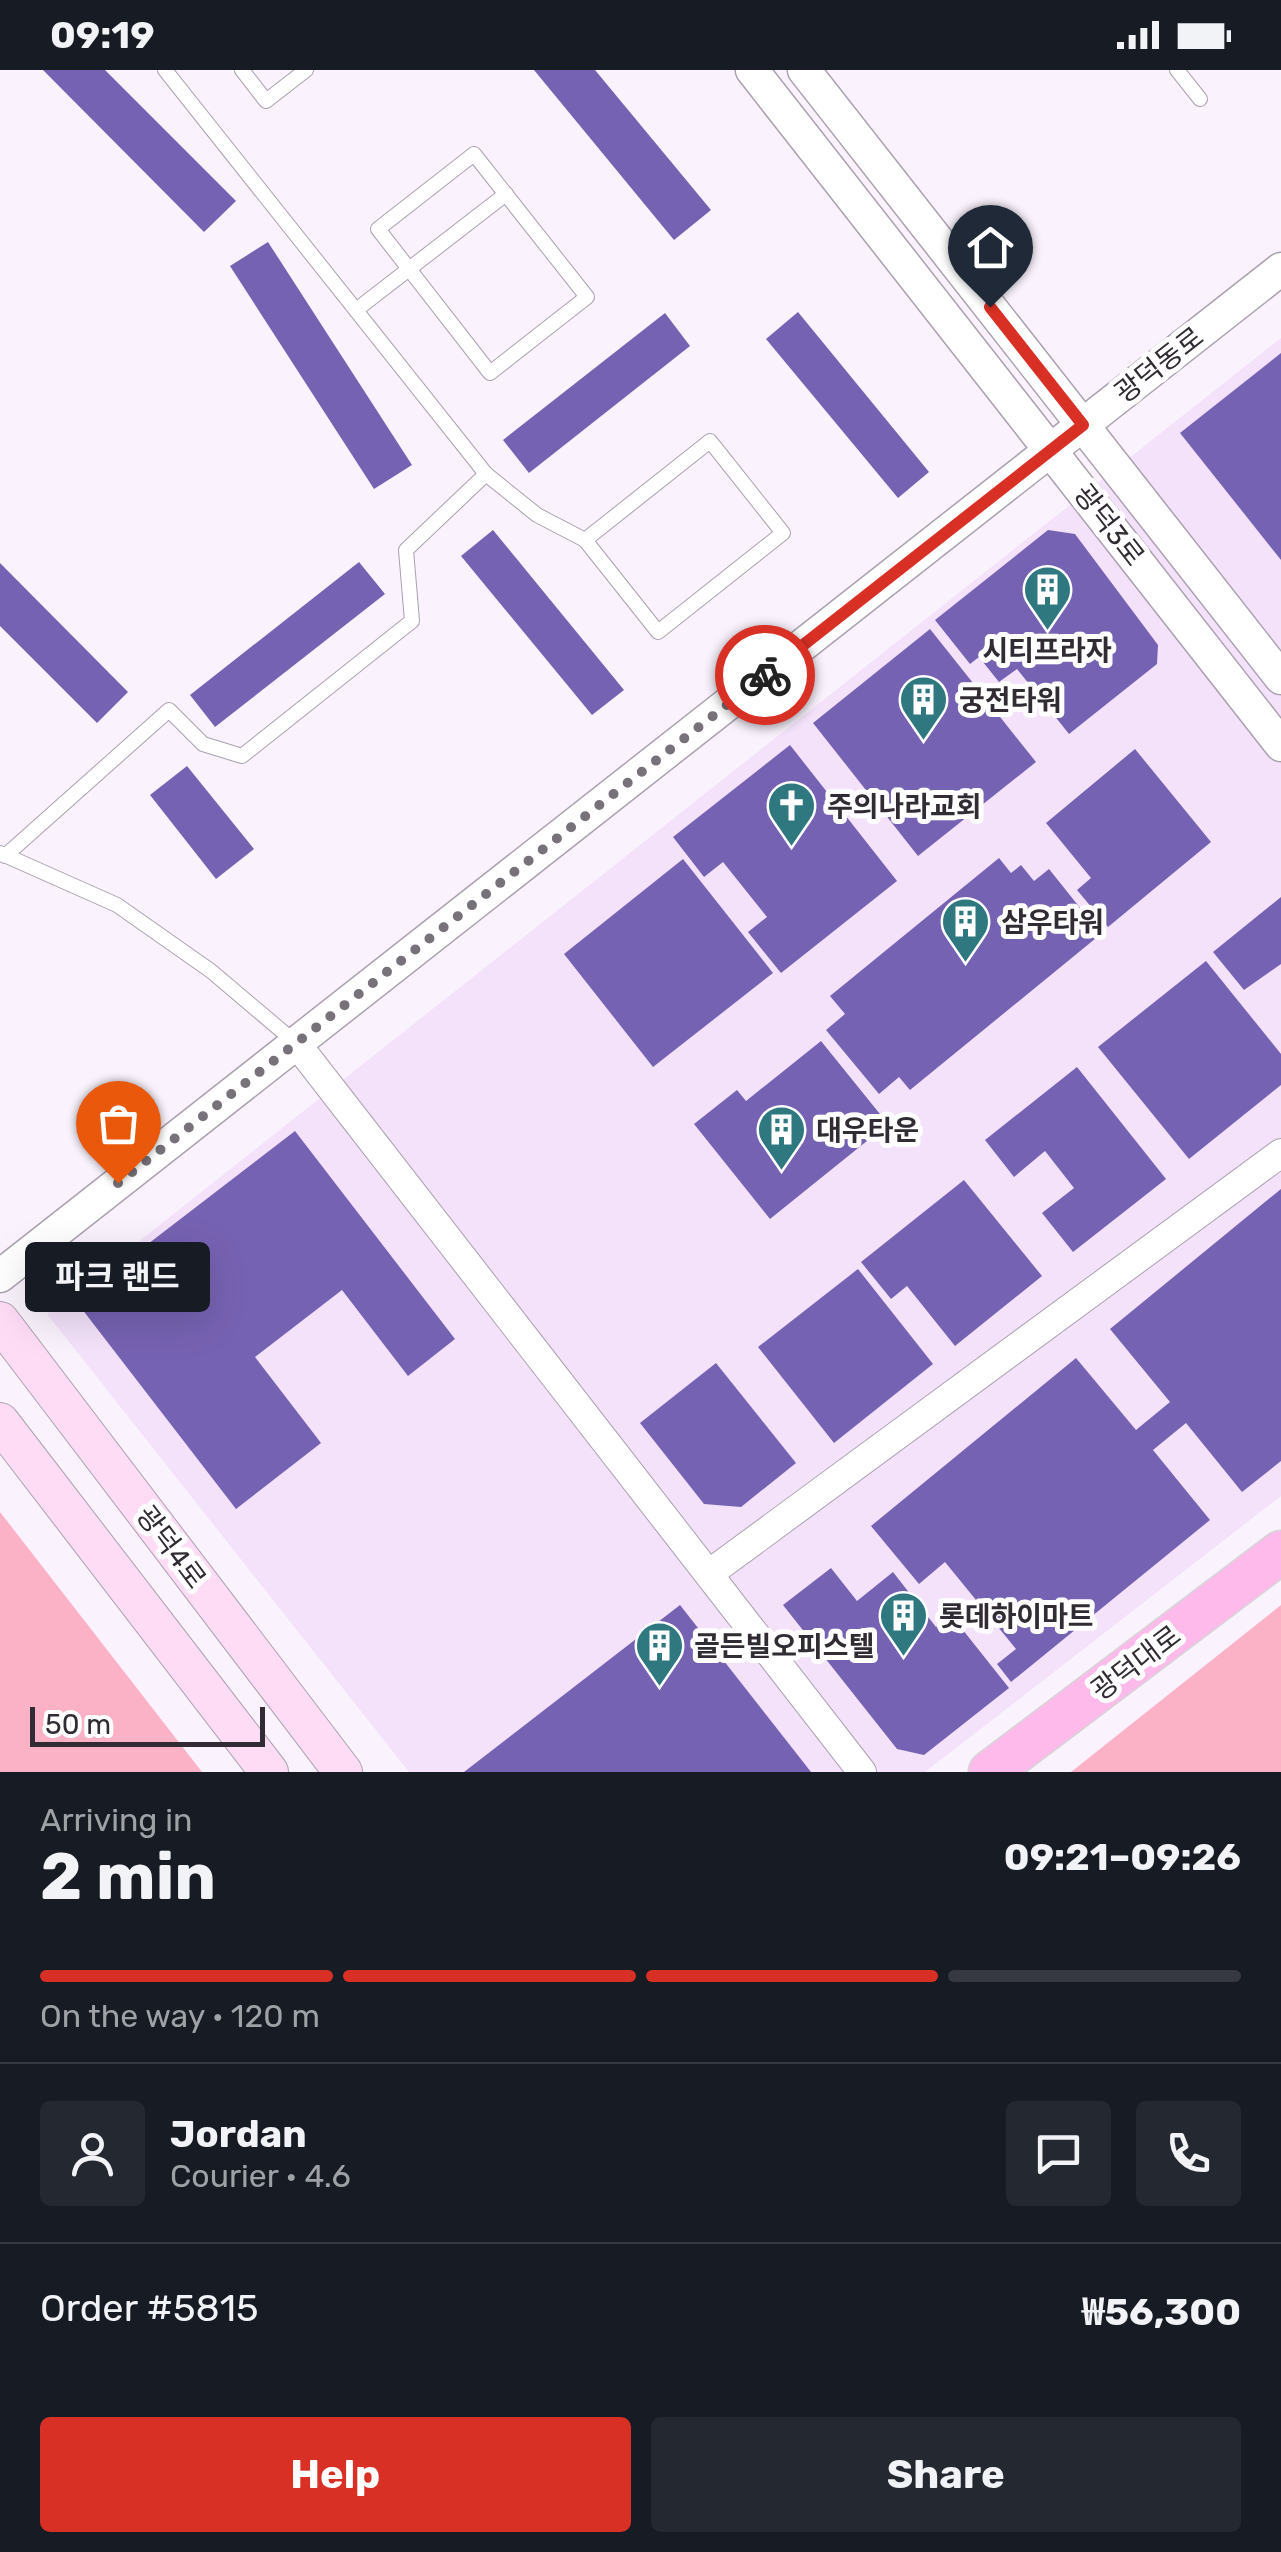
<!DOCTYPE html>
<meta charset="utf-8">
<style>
body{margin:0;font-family:Rubik,"Noto Sans KR",sans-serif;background:#242831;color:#f1f3f6;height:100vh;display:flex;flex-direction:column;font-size:38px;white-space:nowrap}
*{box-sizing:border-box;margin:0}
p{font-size:32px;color:#9ea1a6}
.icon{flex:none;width:55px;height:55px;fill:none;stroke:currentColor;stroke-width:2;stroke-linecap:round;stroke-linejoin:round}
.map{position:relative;height:1702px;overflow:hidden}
.sheet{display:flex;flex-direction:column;background:#171b24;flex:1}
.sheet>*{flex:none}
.scale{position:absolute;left:30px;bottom:25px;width:235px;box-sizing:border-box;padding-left:10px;border:5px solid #312c33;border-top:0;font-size:28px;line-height:35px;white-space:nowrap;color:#312c33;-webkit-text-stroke:8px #fff;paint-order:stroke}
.pin{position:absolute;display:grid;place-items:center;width:85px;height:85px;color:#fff;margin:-102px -42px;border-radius:50% 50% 50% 0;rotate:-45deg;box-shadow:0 0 10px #0007}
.pin .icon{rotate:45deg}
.courier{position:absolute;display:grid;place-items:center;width:100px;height:100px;margin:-50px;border:8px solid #d93025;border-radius:50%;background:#fff;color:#222;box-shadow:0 2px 12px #0007}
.bubble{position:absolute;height:70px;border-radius:10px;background:#171b24;box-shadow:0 10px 40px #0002;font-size:32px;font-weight:700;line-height:70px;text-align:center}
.head em{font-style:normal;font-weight:700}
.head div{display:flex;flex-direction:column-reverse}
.head{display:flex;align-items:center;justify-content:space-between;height:170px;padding:0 40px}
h1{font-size:65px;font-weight:700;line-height:75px}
.bar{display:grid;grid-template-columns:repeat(4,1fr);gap:15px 10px;align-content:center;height:120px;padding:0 40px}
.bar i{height:12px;border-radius:8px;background:#363941}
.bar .current{background:#d93025}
.bar p{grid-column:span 4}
.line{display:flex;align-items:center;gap:25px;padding:0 40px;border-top:2px solid #363941}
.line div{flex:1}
.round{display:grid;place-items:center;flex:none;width:105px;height:105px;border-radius:10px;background:#242831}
.button{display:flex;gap:20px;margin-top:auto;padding:20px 40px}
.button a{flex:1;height:115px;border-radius:10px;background:#d93025;color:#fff;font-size:40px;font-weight:700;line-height:115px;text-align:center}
.button a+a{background:#242831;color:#f1f3f6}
.status{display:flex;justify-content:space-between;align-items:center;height:70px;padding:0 50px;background:#171b24;direction:ltr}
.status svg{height:28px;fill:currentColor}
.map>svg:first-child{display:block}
.built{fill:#f3e2fa}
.green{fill:#fbb1c6}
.building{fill:#7662b2}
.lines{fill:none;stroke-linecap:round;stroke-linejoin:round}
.service-casing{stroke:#aaa0af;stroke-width:16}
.minor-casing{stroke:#aaa0af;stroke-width:30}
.tertiary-casing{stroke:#aaa0af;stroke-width:35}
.secondary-casing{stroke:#aaa0af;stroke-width:40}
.primary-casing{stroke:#d6d5d6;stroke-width:45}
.service{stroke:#fff;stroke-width:14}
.minor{stroke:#fff;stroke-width:28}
.tertiary{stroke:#fff;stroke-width:32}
.secondary{stroke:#fedcf5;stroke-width:38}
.primary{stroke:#fdbaeb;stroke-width:42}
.done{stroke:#77727a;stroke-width:10;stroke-dasharray:0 18}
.route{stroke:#d93025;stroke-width:12}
.labels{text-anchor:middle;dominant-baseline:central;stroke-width:10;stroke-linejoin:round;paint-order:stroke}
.street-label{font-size:28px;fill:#312c33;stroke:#fff}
.poi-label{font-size:28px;font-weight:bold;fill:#312c33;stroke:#fff;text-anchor:start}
</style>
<div class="status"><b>09:19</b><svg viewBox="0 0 49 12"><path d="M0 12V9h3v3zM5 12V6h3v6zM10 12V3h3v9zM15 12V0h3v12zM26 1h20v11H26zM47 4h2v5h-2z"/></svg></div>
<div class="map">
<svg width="1281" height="1702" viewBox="0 0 1281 1702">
<rect width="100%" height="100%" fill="#faf3fd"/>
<!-- built -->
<polygon class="built" points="1281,268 1281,1426 925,1702 409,1702 47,1244"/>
<!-- green -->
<g class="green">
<polygon points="0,1442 202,1702 0,1702"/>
<polygon points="1281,1535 1281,1702 1071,1702"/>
</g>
<!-- building -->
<g class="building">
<polygon points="43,0 105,0 236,131 204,162"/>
<polygon points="534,0 595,0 711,140 674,170"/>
<polygon points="268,172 412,395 374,419 230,196"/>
<polygon points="798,242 929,402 898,428 766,269"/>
<polygon points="665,243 690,276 529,403 503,370"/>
<polygon points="1281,283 1281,490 1180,363"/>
<polygon points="493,460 624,620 592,645 461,486"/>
<polygon points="1048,460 1075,464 1158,575 1157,594 1069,664 1017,599 999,612 979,587 970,594 935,550"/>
<polygon points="359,492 385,524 215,657 190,625"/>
<polygon points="0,493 128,622 97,653 0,556"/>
<polygon points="930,559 1036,692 918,786 813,653"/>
<polygon points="790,675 897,811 781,903 748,862 767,847 723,792 704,807 673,767"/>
<polygon points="1135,679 1211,772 1108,857 1077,820 1091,808 1046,753"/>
<polygon points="187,696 254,779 216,809 150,725"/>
<polygon points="999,788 1011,803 1021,795 1034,811 1049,799 1101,864 910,1020 899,1007 879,1024 826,960 845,944 830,926"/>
<polygon points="683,789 773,903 653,997 564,884"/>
<polygon points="1281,827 1281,894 1244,920 1213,882"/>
<polygon points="1206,891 1281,984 1281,1015 1189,1089 1098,977"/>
<polygon points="821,971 888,1054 770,1149 694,1054 737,1020 746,1031"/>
<polygon points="1077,997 1166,1109 1073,1182 1042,1143 1074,1118 1045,1081 1014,1107 985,1070"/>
<polygon points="295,1061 455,1269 408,1306 342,1220 255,1287 321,1373 236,1439 75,1230"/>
<polygon points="964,1110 1042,1206 955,1276 907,1216 891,1229 861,1192"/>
<polygon points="1281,1119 1281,1391 1242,1422 1186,1353 1153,1380 1210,1450 1011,1612 997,1594 1016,1579 945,1492 919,1514 871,1456 1076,1288 1136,1360 1170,1332 1110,1259"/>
<polygon points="858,1199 933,1294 834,1373 758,1277"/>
<polygon points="716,1293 796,1393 741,1437 704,1434 640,1353"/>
<polygon points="831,1498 857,1531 893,1502 936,1557 951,1545 1009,1618 924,1685 897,1679 783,1535"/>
<polygon points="680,1535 811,1702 464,1702"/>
</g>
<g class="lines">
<defs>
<g id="service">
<polyline points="242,0 266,31 306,0"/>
<polyline points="1177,0 1200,29"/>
<polygon points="474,84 587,227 490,303 378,159"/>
<polyline points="356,240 506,124"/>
<polygon points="710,371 783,463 658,562 585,470"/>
<polyline points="486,404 537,445 585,470"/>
<polyline points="0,783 117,835 211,901 296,973"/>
<polyline points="5,786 169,640 203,674 242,686 412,551 406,480 486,404 165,0"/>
</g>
<g id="minor">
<polyline points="296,973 862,1702"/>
<polyline points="710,1503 1281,1083"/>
</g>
<g id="tertiary">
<polyline points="752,0 1281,675"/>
<polyline points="804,0 1281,608"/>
<polyline points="0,1206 1281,199"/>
</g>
<g id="secondary">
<polyline points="0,1251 343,1702"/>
<polyline points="0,1352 269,1702"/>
</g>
<polyline id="primary" points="990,1702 1281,1482"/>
</defs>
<!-- service casing -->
<use href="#service" class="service-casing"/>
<!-- minor casing -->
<use href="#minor" class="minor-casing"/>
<!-- tertiary casing -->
<use href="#tertiary" class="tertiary-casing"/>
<!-- secondary casing -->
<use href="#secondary" class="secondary-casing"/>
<!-- primary casing -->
<use href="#primary" class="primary-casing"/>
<!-- service -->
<use href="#service" class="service"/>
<!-- minor -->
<use href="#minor" class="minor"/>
<!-- tertiary -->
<use href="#tertiary" class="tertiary"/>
<!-- secondary -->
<use href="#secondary" class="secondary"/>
<!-- primary -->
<use href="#primary" class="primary"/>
</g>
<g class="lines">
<!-- done -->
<polyline class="done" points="118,1113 765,605"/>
<!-- route -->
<polyline class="route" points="765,605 1083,355 990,237"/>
</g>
<!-- icons -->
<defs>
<symbol id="building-pin" viewBox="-11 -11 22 30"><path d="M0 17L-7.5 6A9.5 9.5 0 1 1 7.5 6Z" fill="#2f787f" stroke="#fff"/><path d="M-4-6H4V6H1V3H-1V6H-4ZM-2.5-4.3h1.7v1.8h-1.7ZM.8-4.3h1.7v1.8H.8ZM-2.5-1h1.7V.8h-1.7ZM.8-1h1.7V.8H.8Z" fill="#fff"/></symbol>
<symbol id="church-pin" viewBox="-11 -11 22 30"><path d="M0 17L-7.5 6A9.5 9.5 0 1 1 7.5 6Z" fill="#2f787f" stroke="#fff"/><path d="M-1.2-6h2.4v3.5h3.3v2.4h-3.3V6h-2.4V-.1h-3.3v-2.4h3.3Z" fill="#fff"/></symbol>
</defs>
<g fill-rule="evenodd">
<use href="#building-pin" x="1020" y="492" width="55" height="75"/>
<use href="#building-pin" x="896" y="602" width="55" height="75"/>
<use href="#church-pin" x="764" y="708" width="55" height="75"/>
<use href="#building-pin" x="938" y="824" width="55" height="75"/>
<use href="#building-pin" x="754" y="1032" width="55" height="75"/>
<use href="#building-pin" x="876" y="1518" width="55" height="75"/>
<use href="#building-pin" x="632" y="1548" width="55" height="75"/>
</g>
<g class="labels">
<!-- street labels -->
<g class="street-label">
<text transform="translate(1159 295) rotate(-38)">광덕동로</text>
<text transform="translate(1109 455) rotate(52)">광덕3로</text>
<text transform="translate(171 1477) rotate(53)">광덕4로</text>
<text transform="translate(1136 1593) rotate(-37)">광덕대로</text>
</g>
<!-- poi labels -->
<g class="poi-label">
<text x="1047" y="580" text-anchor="middle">시티프라자</text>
<text x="959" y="630">궁전타워</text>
<text x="827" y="736">주의나라교회</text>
<text x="1001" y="852">삼우타워</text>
<text x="816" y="1060">대우타운</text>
<text x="939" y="1546">롯데하이마트</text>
<text x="694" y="1576">골든빌오피스텔</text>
</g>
</g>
</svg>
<div class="scale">50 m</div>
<div class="pin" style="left:118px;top:1113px;background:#ea580c"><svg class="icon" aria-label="bag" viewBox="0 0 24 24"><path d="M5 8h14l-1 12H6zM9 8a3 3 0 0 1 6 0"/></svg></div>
<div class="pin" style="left:990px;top:237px;background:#1f2937"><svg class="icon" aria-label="home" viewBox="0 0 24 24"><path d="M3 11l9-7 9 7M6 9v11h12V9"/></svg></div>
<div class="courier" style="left:765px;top:605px"><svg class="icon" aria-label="bike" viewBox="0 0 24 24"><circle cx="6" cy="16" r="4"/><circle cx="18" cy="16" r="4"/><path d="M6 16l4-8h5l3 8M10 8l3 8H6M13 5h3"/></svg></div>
<div class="bubble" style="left:25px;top:1172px;width:185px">파크 랜드</div>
</div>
<section class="sheet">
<div class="head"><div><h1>2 min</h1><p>Arriving in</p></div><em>09:21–09:26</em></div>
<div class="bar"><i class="current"></i><i class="current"></i><i class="current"></i><i></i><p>On the way · 120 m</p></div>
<div class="line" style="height:180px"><a class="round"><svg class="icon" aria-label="person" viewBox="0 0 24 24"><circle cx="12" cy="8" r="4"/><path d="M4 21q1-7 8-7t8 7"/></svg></a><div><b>Jordan</b><p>Courier · 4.6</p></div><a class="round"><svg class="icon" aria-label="chat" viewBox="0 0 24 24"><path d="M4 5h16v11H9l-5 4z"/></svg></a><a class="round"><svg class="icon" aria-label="phone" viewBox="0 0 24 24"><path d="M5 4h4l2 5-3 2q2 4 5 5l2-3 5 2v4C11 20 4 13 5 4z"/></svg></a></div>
<div class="line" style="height:130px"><div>Order #5815</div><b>₩56,300</b></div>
<div class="button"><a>Help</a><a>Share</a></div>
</section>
